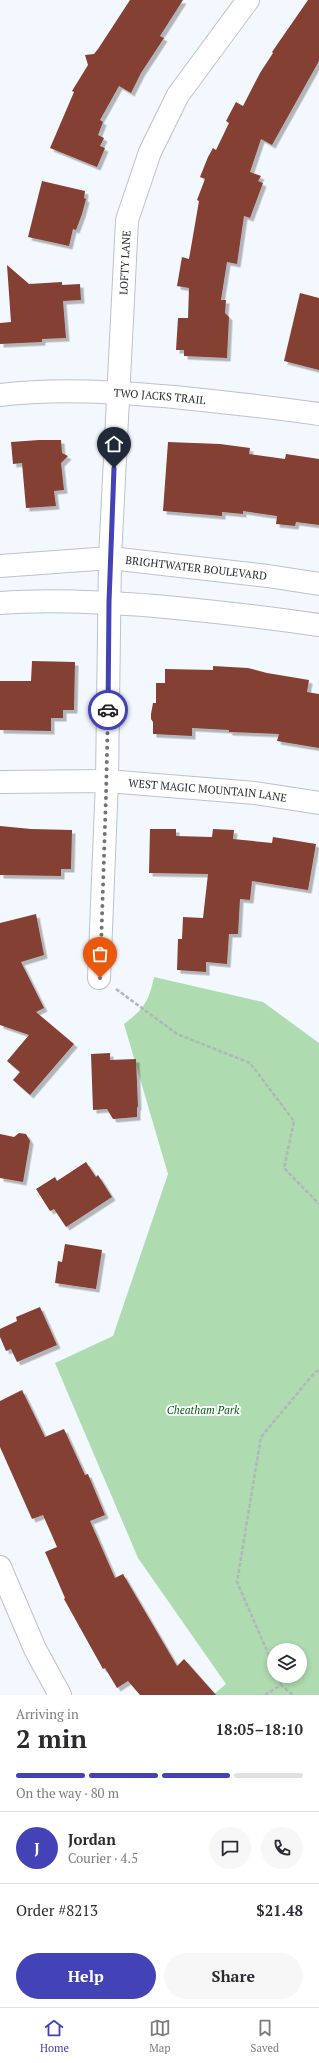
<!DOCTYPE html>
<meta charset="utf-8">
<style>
body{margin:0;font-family:"PT Serif",serif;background:#f7f7f7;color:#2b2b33;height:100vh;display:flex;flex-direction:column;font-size:15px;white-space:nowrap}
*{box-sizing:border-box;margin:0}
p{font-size:13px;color:#7c7c81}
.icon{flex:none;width:22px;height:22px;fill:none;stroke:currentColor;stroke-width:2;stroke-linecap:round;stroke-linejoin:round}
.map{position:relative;height:1695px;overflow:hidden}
.sheet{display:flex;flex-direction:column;background:#fff;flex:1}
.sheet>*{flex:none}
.tools{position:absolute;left:267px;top:1643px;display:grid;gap:8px}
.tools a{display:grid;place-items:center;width:40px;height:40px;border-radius:50%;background:#fff;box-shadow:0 2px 6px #0003;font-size:20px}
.pin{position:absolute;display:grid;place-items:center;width:34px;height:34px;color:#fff;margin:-41px -17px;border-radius:50% 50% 50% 0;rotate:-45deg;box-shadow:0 0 4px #0007}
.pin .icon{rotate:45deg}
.courier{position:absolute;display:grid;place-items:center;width:40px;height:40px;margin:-20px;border:3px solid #4342b7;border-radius:50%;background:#fff;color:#222;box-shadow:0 1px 5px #0007}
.summary em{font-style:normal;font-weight:700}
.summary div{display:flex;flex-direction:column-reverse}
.summary{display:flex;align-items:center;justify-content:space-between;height:68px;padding:0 16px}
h1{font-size:26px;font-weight:700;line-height:30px}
.bar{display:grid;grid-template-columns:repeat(4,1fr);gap:6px 4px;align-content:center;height:48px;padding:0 16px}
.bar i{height:5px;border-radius:3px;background:#e1e1e2}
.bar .on{background:#4342b7}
.bar p{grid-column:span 4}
.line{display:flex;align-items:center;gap:10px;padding:0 16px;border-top:1px solid #e1e1e2}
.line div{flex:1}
.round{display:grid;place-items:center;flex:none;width:42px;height:42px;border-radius:21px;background:#f7f7f7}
.primary-button{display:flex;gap:8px;margin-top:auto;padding:8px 16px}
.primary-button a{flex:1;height:46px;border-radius:24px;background:#4342b7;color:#fff;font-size:16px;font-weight:700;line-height:46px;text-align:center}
.primary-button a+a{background:#f7f7f7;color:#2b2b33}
.tab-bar{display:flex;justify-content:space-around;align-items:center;height:56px;border-top:1px solid #e1e1e2;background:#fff;font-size:11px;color:#7c7c81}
.tab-bar a{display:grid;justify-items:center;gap:2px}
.tab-bar .on{color:#4342b7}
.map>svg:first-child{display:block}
.green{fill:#aedbaf;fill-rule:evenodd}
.building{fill:#843f31;filter:url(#shadow)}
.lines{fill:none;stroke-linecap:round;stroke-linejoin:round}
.minor-casing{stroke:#bbc2cb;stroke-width:24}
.tertiary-casing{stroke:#bbc2cb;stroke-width:24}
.path{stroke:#b1b6bb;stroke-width:2.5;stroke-dasharray:4 2;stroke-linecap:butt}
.minor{stroke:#fff;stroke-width:22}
.tertiary{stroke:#fff;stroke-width:22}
.done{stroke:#707377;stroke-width:4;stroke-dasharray:0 7.2}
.route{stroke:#4342b7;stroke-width:5}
.labels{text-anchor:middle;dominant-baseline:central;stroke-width:4;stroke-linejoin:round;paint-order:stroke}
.street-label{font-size:11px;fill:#292c2f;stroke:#fff}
.park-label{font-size:11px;font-style:italic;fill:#045e1a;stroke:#fff}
</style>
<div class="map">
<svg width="319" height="1695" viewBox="0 0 319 1695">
<defs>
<filter id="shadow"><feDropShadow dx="3.5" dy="3.5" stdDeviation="0" flood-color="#0004"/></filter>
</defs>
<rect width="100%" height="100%" fill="#f3f8fe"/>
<!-- green -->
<path class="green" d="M154,977L263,1002L319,1043V1695H213L226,1684L138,1558L55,1363L113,1336L168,1174L124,1024C144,1009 149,1001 154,977ZM274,1650H300V1676H274Z"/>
<!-- building -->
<g class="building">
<polygon points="130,0 183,0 160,36 164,38 141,73 131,93 119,86 100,120 103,122 98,135 104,138 100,146 105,148 97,167 50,148 74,92 72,91 88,65 85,55 94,54 98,49"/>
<polygon points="308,0 319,0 319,61 272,145 261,139 250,172 261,176 258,181 263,183 250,218 244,216 237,264 227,262 221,300 226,300 225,313 229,317 227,358 184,356 184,350 176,350 178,318 188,318 189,288 177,286 182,257 189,259 199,201 197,200 205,179 200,177 208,157 213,148 216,150 229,123 226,121 236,102 243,106 260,73 273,53 272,52"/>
<polygon points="42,181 85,191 84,198 86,199 82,214 76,230 73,229 69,246 28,237"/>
<polygon points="7,265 29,284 62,282 62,285 80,284 81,300 63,301 66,338 42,339 42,342 0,344 0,323 11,322"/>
<polygon points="300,293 319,298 319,370 284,361"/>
<polygon points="39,440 61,440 62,453 68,456 61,463 64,490 54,491 56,506 26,508 22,463 13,464 11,442"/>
<polygon points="168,442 220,444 250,448 249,454 285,459 286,454 319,459 319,525 296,522 295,526 276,524 277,516 243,511 243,514 222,512 222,516 163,511"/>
<polygon points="32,661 75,662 74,710 63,710 63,718 51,718 51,731 0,730 0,681 31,681"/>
<polygon points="213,666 248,668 267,673 309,680 307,692 319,694 319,748 277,741 279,734 229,732 229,730 192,728 192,736 153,734 153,722 151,719 151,714 153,703 156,703 156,683 165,683 165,669 213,670"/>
<polygon points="0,826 31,829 72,830 71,869 61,869 61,876 0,875"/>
<polygon points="150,829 176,829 176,836 212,837 213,829 234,830 233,839 272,843 273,837 316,844 308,890 252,881 250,900 240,899 238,934 229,934 227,964 206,962 206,972 177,970 178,939 182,939 183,917 203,918 208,874 149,873"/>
<polygon points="36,914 44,955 21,962 44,1008 36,1012 74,1044 30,1095 13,1080 20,1072 7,1061 29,1035 0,1025 0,923"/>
<polygon points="110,1053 110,1060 136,1059 138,1107 137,1107 137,1117 113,1119 107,1109 93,1110 91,1054"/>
<polygon points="19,1133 26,1134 30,1141 23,1182 0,1178 0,1134 14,1137"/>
<polygon points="86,1162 96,1177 98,1175 112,1197 66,1227 54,1209 50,1211 36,1189 55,1177 57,1181"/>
<polygon points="65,1244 102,1250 96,1289 55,1283 58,1261 62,1262"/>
<polygon points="40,1307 57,1345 17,1362 11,1349 6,1351 0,1337 0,1329 17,1321 16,1317"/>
<polygon points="22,1390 45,1437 64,1429 85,1475 88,1474 105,1515 90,1521 115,1578 123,1574 177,1666 184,1659 216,1695 140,1695 128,1681 117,1688 105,1668 103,1669 64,1599 65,1598 45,1552 57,1547 43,1515 32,1519 0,1447 0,1401"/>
</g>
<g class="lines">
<defs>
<g id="minor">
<path id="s1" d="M0,395C58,388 116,392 174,397C222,402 271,407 319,414"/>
<path id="s2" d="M0,782L107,781L255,793L319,803"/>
<path id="s3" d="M99,978L107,781L110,558L127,220L150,152L178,95L248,0"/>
<polyline points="0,1567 35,1649 60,1695"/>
</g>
<g id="tertiary">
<path id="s4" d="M0,566L110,558L268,576L319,584"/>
<path d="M0,603C52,599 104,602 155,606C210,611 264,617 319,625"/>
</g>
</defs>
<!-- minor casing -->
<use href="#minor" class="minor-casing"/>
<!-- tertiary casing -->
<use href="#tertiary" class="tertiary-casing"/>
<!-- path -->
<g class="path">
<polyline points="116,989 177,1034 250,1063 294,1121 284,1168 319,1204"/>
<polyline points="274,1667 237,1582 261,1437 315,1372 319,1370"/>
<polyline points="278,1676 281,1685"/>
<polyline points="265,1695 281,1685 293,1695"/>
</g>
<!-- minor -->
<use href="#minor" class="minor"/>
<!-- tertiary -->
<use href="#tertiary" class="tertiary"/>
</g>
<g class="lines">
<!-- done -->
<polyline class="done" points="100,978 106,795 108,710"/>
<!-- route -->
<polyline class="route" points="108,710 109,602 114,468"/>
</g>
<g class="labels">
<!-- street labels -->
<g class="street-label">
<text stroke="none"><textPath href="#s3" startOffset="716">LOFTY LANE</textPath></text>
<text stroke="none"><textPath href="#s1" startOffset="160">TWO JACKS TRAIL</textPath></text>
<text stroke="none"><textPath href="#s4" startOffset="197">BRIGHTWATER BOULEVARD</textPath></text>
<text stroke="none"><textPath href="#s2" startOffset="208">WEST MAGIC MOUNTAIN LANE</textPath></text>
</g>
<!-- park labels -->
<g class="park-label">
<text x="203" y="1410">Cheatham Park</text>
</g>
</g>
</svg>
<div class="tools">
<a><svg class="icon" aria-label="layers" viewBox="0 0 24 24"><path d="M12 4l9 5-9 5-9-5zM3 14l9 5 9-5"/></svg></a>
</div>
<div class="pin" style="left:100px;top:978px;background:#ea580c"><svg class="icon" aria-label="bag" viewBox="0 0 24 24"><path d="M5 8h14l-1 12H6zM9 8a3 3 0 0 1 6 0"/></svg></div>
<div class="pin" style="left:114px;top:468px;background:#1f2937"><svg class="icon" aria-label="home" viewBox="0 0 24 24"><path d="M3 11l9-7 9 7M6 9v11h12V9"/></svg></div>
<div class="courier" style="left:108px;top:710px"><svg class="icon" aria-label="car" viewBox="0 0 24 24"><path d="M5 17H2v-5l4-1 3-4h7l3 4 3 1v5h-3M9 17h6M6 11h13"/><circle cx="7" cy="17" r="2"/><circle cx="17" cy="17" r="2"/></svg></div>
</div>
<section class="sheet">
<div class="summary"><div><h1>2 min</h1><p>Arriving in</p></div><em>18:05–18:10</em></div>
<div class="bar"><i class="on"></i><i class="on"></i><i class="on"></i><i></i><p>On the way · 80 m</p></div>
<div class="line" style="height:72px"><b class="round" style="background:#4342b7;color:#fff">J</b><div><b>Jordan</b><p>Courier · 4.5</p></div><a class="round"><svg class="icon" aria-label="chat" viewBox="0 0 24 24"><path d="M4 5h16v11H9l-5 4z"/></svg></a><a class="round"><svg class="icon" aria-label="phone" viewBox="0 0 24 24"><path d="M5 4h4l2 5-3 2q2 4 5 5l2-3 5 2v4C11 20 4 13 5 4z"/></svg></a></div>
<div class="line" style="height:52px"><div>Order #8213</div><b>$21.48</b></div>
<div class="primary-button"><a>Help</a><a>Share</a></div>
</section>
<nav class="tab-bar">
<a class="on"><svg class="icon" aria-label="home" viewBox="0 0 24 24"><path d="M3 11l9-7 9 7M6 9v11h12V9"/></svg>Home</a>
<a><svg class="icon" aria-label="map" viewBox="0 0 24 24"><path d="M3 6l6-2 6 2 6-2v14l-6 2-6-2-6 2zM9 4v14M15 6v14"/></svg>Map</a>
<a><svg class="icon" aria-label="saved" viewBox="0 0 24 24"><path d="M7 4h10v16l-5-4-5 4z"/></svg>Saved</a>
</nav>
